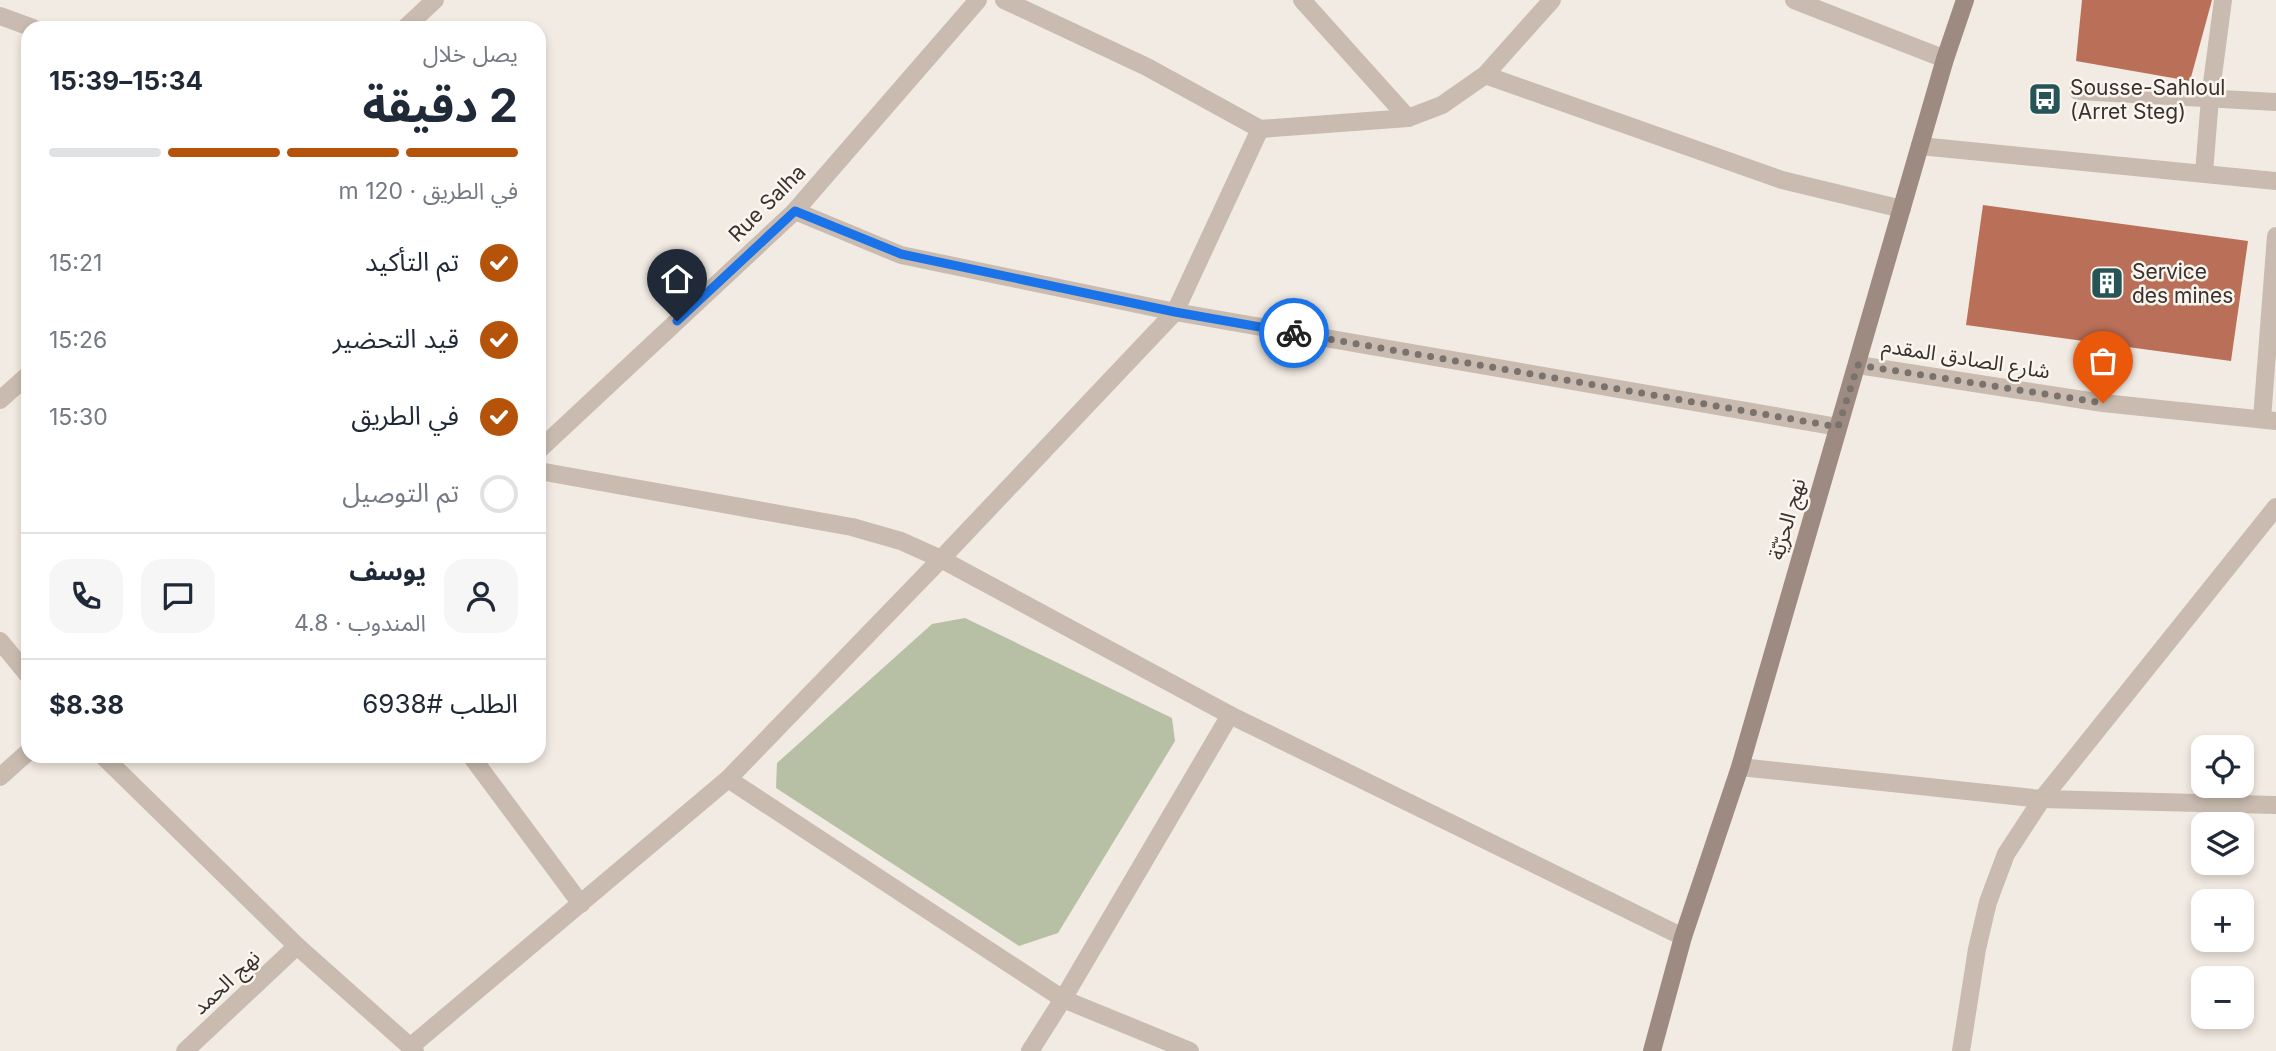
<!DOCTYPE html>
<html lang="ar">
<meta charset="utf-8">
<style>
body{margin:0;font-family:Inter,"Noto Sans Arabic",sans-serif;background:#f6f6f7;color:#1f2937;direction:rtl;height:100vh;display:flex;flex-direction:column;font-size:26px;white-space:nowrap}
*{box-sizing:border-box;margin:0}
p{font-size:23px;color:#747a83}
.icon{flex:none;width:38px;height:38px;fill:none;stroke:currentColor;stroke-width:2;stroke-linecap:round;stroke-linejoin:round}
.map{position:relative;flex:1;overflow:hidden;direction:ltr}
.details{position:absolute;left:21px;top:21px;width:525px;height:742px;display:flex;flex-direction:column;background:#fff;border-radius:21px;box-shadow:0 4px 10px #0003;direction:rtl}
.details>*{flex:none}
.tools{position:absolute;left:2191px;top:735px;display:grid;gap:14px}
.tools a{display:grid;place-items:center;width:63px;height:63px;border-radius:14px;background:#fff;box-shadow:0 4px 10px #0003;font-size:35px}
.pin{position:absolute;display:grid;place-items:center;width:60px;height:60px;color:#fff;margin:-72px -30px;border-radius:50% 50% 50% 0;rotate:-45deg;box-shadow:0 0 7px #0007}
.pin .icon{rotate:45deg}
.courier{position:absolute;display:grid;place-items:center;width:70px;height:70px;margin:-35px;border:5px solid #1a73e8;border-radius:50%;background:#fff;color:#222;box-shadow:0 2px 9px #0007}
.head em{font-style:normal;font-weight:700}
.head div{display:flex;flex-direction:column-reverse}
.head{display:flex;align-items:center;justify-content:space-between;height:119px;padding:0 28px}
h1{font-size:46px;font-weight:700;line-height:52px}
.bar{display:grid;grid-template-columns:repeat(4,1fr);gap:10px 7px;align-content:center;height:84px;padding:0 28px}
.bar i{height:9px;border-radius:5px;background:#e0e1e3}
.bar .current{background:#b45309}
.bar p{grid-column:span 4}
.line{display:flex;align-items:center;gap:18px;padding:0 28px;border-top:2px solid #e0e1e3}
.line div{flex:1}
.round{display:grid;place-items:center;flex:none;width:74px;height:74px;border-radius:21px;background:#f6f6f7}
ol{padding:0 28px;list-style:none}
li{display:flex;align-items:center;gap:21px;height:77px}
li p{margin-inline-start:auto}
li .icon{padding:7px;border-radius:50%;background:#b45309;color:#fff;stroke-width:4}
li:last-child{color:#747a83}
li i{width:38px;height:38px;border:4px solid #e0e1e3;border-radius:50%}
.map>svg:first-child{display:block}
.green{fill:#b7c0a4}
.building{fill:#ba7058}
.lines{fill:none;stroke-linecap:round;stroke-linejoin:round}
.service{stroke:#c9bbaf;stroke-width:18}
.minor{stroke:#c9bbaf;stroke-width:18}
.tertiary{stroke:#c9bbaf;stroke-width:18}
.secondary{stroke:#9d8b81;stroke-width:18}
.done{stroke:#7a726d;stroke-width:7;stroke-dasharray:0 12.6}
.route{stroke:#1a73e8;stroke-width:9}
.labels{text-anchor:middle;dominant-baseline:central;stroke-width:5;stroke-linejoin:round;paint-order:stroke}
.poi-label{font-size:21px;fill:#39312d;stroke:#faf5ef;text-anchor:start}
.street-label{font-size:21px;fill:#39312d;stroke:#faf5ef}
</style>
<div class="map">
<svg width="2276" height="1051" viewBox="0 0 2276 1051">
<rect width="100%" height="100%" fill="#f2ebe3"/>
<!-- green -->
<polygon class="green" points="965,618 1172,718 1175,741 1058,933 1019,946 776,788 777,763 932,624"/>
<!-- building -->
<g class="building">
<polygon points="2082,0 2212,0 2190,81 2076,61"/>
<polygon points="1983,205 2248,241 2231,361 1966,325"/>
</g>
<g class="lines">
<!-- service -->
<g class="service">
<polyline points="2078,91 2276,102"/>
<polyline points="2204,173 2210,98 2223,0"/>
</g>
<!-- minor -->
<g class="minor">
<polyline points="1004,0 1147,67 1260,129 1408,118 1442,105 1485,75 1552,0"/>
<polyline points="1302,0 1408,118"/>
<polyline points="1794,0 1945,59"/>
<polyline points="0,16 33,28"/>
<polyline points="405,28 435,0"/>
<polyline points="1485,75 1782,180 1902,209"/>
<polyline points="1920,146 2276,181"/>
<polyline points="795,211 901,255 1175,312 1838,427"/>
<polyline points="0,400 28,375"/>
<polyline points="2262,419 2276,236"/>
<polyline points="539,450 795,211 978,0"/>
<polyline points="539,471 852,527 901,541 941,559 1230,715 1683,937"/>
<polyline points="0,641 28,675"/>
<polyline points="103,756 297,946 415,1051"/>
<polyline points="471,756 581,904"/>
<polyline points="1740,767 2042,799 2276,805"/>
<polyline points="0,777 28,752"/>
<polyline points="728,779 1063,999 1190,1051"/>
<polyline points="410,1047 728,779 941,559 1175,312 1260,129"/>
<polyline points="185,1051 297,946"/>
<polyline points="1030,1051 1063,999 1230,715"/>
<polyline points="1961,1051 1977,949 1988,902 2006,854 2042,799 2276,507"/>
</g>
<!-- tertiary -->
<polyline class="tertiary" points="1858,365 2103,403 2276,421"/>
<!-- secondary -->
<polyline class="secondary" points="1652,1051 1683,937 1740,767 1945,59 1965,0"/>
</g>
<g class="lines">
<!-- done -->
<polyline class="done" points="1294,333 1838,427 1858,365 2103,403"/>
<!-- route -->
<polyline class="route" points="677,321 795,211 901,254 1175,312 1294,333"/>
</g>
<!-- icons -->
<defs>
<symbol id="bus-square" viewBox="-11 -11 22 22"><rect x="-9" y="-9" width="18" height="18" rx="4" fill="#265457" stroke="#faf5ef"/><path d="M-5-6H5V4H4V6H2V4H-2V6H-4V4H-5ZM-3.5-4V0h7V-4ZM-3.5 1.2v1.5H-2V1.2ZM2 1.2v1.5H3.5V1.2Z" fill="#fff"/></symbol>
<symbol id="building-square" viewBox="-11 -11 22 22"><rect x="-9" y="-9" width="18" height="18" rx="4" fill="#265457" stroke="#faf5ef"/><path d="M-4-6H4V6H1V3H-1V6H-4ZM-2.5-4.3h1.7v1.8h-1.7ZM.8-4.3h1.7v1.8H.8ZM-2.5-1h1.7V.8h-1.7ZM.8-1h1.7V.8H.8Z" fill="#fff"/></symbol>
</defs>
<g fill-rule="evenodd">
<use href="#bus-square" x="2026" y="80" width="38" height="38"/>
<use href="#building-square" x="2088" y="264" width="38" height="38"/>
</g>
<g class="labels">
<!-- poi labels -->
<g class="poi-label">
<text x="2070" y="87">Sousse-Sahloul<tspan x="2070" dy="24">(Arret Steg)</tspan></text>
<text x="2132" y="271">Service<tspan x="2132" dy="24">des mines</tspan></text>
</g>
<!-- street labels -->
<g class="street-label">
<text transform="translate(767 203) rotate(-45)">Rue Salha</text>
<text transform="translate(1966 358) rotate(9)">شارع الصادق المقدم</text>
<text transform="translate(1787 519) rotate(-74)">نهج الحرّيّة</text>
<text transform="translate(226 982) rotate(-43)">نهج الحمد</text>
</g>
</g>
</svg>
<div class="tools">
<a><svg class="icon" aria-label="locate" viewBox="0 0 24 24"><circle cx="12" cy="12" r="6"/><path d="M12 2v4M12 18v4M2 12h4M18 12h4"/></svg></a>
<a><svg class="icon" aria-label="layers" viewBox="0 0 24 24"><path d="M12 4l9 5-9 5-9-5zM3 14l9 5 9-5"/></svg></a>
<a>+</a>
<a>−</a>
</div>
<div class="pin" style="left:2103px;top:403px;background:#ea580c"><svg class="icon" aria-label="bag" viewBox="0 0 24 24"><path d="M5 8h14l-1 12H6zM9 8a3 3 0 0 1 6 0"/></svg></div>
<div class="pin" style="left:677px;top:321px;background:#1f2937"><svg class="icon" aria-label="home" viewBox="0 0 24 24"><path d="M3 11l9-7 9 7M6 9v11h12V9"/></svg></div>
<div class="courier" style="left:1294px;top:333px"><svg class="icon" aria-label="bike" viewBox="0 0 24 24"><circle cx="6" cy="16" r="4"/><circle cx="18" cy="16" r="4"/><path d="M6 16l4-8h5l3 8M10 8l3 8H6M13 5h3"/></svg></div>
<section class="details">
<div class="head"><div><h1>2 دقيقة</h1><p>يصل خلال</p></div><em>15:34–15:39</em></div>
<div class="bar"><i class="current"></i><i class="current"></i><i class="current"></i><i></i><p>في الطريق · 120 m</p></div>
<ol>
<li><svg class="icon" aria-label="check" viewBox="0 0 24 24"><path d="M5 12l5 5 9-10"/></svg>تم التأكيد<p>15:21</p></li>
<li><svg class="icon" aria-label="check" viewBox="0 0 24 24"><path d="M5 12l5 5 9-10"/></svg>قيد التحضير<p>15:26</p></li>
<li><svg class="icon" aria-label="check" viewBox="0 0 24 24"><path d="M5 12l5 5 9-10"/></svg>في الطريق<p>15:30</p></li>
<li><i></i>تم التوصيل</li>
</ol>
<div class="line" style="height:126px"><a class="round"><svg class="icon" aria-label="person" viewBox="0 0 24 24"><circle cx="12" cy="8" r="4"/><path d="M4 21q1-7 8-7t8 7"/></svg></a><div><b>يوسف</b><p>المندوب · 4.8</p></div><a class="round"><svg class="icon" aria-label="chat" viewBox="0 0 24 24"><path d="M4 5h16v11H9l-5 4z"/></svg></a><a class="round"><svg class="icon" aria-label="phone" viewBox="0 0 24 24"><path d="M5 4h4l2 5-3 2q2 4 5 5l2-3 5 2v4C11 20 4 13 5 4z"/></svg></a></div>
<div class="line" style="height:91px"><div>الطلب #6938</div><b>$8.38</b></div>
</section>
</div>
